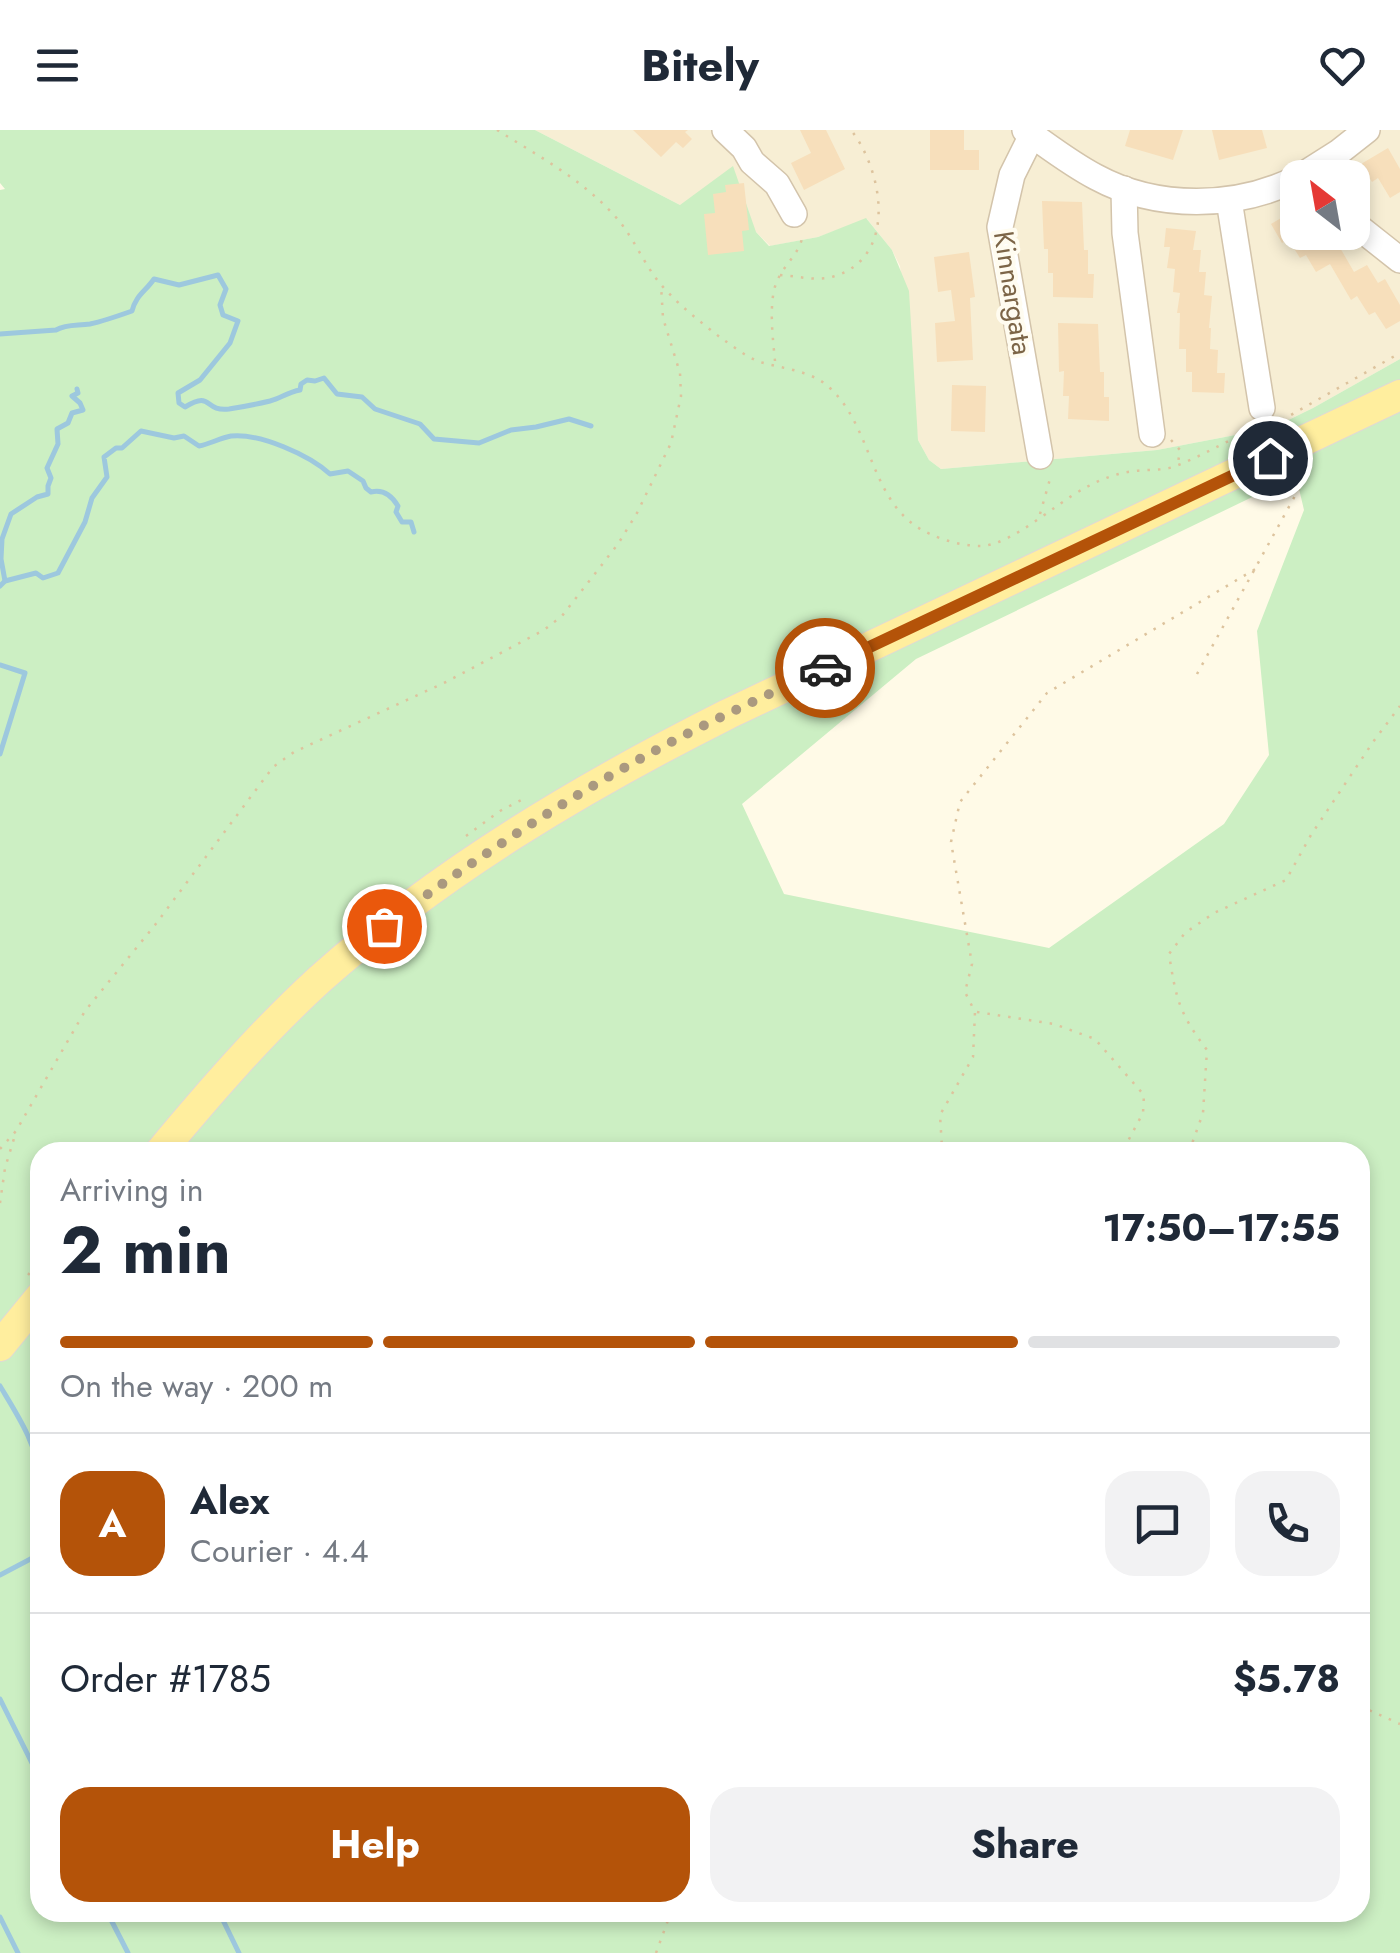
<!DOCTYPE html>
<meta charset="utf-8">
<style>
body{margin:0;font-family:Jost,sans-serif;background:#f2f2f3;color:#1f2937;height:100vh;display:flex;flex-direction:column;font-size:38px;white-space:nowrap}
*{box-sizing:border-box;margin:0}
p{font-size:32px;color:#747a83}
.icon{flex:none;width:55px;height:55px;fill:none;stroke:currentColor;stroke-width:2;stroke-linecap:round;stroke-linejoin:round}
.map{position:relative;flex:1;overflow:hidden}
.panel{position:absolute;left:30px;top:1012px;width:1340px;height:780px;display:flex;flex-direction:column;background:#fff;border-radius:30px;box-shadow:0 5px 15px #0003}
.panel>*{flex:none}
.needle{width:65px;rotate:329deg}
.controls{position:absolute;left:1280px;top:30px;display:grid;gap:20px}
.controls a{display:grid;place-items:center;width:90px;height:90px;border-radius:20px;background:#fff;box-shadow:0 5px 15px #0003;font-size:50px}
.pin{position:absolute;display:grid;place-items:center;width:85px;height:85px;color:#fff;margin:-42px;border:5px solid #fff;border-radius:50%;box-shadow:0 2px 10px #0007}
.courier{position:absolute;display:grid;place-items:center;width:100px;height:100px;margin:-50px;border:8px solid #b45309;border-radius:50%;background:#fff;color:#222;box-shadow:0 2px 12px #0007}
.headline em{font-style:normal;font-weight:700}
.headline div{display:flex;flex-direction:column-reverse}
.headline{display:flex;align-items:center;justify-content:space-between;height:170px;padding:0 30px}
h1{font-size:65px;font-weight:700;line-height:75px}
.bar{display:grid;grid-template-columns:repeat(4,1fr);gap:15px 10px;align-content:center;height:120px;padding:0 30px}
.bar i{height:12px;border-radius:8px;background:#e0e1e3}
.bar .on{background:#b45309}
.bar p{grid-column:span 4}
.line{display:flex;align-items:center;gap:25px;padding:0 30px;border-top:2px solid #e0e1e3}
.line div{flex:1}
.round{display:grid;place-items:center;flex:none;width:105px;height:105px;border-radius:30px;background:#f2f2f3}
.primary-button{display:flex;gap:20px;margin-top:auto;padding:20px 30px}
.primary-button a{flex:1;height:115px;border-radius:30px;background:#b45309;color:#fff;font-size:40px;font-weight:700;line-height:115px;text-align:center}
.primary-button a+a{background:#f2f2f3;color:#1f2937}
header{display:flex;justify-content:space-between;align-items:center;height:130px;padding:0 30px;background:#fff;font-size:45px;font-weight:700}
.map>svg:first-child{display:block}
.residential{fill:#f7eed4;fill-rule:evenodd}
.green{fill:#ccefc3;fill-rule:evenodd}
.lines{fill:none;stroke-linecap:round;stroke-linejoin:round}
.stream{stroke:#9dc8de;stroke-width:5}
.building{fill:#f7dfbb}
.minor-casing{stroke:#d3c4ab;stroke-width:28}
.major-casing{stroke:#e0dad3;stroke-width:32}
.path{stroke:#ddc39d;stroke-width:2.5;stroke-dasharray:2.5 8;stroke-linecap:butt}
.minor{stroke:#fff;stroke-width:25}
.major{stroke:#ffee9e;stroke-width:30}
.done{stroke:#aa997f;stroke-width:10;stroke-dasharray:0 18}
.route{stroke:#b45309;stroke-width:12}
.labels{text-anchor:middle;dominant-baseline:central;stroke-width:8;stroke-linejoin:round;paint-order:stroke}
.street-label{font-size:28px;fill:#7c6547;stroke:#fffcf0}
</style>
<header><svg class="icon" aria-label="menu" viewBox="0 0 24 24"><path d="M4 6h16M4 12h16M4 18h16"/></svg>Bitely<svg class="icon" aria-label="heart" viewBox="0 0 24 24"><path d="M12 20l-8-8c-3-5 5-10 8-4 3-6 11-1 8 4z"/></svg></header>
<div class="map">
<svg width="1400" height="1823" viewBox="0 0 1400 1823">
<rect width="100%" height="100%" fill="#fffae7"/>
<!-- residential -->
<path class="residential" d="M535,0H1400V229L1313,278L1272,298L1157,320L941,339L929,330L918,310L900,136L892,120L867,89L818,107L770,116L756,102L680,75ZM1298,48H1352V102H1298Z"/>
<!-- green -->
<g class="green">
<polygon points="0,0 535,0 680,75 733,36 756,102 769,116 818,107 866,88 892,120 909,161 918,310 929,330 941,339 1157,320 1272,298 1313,278 1400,229 1400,254 471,724 152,1022 40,1022 40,1157 0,1204 0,60 5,59 0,53"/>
<path d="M1400,275V1823H0V1228L40,1180V1782H1360V1022H169L353,831L582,670ZM1296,346L1304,380L1257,501L1269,625L1224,694L1049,818L784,764L742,674L916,529Z"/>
</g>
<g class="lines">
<!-- stream -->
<g class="stream">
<path d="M0,204L56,200C67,194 77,196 90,194C104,191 118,186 132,181C136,165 145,162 154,149L179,155L218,145L226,159L220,175L223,185L238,191L230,213L200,250L178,263L179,273L185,277C213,260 203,282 229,279C242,277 257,274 270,271C281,268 288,262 300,260L301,254L307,250L315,251L324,248L337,264L362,267L375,279L420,294L434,309L479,313L511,300L536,297L569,289L591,296"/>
<polyline points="5,451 1,429 2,409 11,384 37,367 48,364 48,356 51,348 47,338 58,314 57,299 68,293 72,283 83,280 80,273 72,266 78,263 77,259"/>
<path d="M0,456L5,451L36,443L43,448L58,443L85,392L92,368L107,347L104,327L116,318H122L141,301L174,308L184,306L199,316C210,314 220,308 231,306C260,303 309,325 330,344L348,341L363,351L366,358L371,362C383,359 392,366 398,376L396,382L402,392H411L414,402"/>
<polyline points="0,535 25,543 0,624"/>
<path d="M0,1256C18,1286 37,1314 40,1350"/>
<polyline points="40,1410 40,1424"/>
<polyline points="0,1445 40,1424"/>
<polyline points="0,1569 40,1649"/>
<polyline points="107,1782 128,1823"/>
<polyline points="219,1782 239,1823"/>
<polyline points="0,1787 18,1823"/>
</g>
</g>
<!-- building -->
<g class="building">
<polygon points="633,0 688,0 685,2 692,9 683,18 676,12 661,27"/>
<polygon points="800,0 826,0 845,39 804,60 791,33 811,23"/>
<polygon points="930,0 964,0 964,20 979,20 979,40 930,40"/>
<polygon points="1130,0 1183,0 1173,30 1125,16"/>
<polygon points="1212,0 1262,0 1267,18 1219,30"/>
<polygon points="1388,18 1400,39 1400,62 1390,68 1378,48 1372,52 1361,34"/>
<polygon points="744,53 749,100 742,101 744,121 708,125 704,84 715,83 713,64 726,62 725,55"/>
<polygon points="1042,71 1082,72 1084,120 1088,120 1088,144 1094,144 1093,168 1053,167 1053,143 1048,143 1048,119 1044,119"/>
<polygon points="1298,78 1298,102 1331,102 1354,142 1367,135 1378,153 1385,149 1400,175 1400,191 1386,199 1375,182 1369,185 1357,166 1351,170 1330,134 1316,142 1306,125 1300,128 1288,109 1282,113 1271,94"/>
<polygon points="1166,98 1196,101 1193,120 1201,120 1199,142 1206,142 1204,165 1212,166 1209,198 1211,198 1210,219 1218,220 1217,243 1225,243 1224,263 1192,262 1192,242 1186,242 1186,219 1179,219 1180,183 1177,183 1180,163 1173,162 1175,139 1167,138 1170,117 1164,117"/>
<polygon points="969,122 975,167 970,168 973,230 937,232 935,193 955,191 951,160 938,162 934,127"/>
<polygon points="1058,193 1098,194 1100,242 1104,242 1104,267 1109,267 1109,291 1068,289 1069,266 1063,266 1064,241 1059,242"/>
<polygon points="952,255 986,256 985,302 951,301"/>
</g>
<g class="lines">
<defs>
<g id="minor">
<polyline points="725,0 744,18 752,32 777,54 794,84"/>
<path d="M1025,0C1048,16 1071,34 1096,47C1157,80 1236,79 1298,48"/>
<polyline points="1032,5 1012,45 1000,97 1040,326"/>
<polyline points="1298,48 1339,22 1367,0"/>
<polyline points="1124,59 1125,103 1152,304"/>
<polyline points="1229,70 1262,278"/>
<polyline points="1352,92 1400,130"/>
</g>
<g id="major">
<path d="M160,1022C210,962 262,902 320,849C441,741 583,657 728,584L1400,265"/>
<polyline points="0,1216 40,1167"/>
</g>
</defs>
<!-- minor casing -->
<use href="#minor" class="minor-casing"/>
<!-- major casing -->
<use href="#major" class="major-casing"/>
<!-- path -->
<g class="path">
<path d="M497,0C537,25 581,49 613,84C631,103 640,126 655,147C672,170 698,190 721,208C733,216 746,227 760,232C783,239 811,240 830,258C875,300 869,377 930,404C945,411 964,416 981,416C1012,415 1056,373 1085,358C1101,349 1117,343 1135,341C1147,339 1161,341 1173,337C1201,327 1227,310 1255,299"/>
<path d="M780,145C798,146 818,152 835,146C898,126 883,41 851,0"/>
<path d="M775,231C773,210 768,171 777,151C785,133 801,123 803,103"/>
<polyline points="1282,290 1400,223"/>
<polyline points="1171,310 1180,320 1178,333"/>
<polyline points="1040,384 1050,349 1049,344"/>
<polyline points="1197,544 1312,335"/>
<polyline points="466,706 500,681 527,667"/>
<polyline points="977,882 1054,894 1095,909 1144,965 1143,983 1128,1011 1132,1022"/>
<polyline points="0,1019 16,1001 85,881 155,795 273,637 294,622 446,552 544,500 562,486 618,414 637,383 671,313 681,266 680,243 663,188 661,155"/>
<polyline points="130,1022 137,1015"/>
<polyline points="938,1022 942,1018 940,985 973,927 975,882 965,862 972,834 951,712 960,672 1047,563 1257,438"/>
<path d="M1189,1022L1203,983L1207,920C1179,883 1176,869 1169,824L1185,803L1214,783L1286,750L1311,705L1373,612L1400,576"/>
<polyline points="0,1073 5,1038 16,1002"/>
<polyline points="28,1145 40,1131"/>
<polyline points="31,1216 40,1218"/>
<polyline points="1360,1576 1400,1594"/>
<polyline points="656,1823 671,1782"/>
</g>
<!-- minor -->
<use href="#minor" class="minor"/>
<!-- major -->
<use href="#major" class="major"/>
</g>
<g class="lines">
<!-- done -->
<path class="done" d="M384,796C472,731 563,670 660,618C714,589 770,564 825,538"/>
<!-- route -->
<polyline class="route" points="825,538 1270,328"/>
</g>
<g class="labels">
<!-- street labels -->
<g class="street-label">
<text transform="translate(1013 163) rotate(81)">Kinnargata</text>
</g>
</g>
</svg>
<div class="controls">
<a><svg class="needle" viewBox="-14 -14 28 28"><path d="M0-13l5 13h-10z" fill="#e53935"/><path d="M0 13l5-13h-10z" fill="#747a83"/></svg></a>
</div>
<div class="pin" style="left:384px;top:796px;background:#ea580c"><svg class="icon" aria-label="bag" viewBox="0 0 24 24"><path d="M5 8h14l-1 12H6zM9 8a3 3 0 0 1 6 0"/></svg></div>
<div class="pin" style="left:1270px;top:328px;background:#1f2937"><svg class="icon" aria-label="home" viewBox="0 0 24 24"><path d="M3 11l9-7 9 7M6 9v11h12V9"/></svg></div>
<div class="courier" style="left:825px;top:538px"><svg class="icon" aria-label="car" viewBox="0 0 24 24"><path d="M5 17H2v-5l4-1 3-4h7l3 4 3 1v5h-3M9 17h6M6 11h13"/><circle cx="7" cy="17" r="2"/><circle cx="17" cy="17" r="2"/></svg></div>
<section class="panel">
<div class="headline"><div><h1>2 min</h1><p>Arriving in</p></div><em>17:50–17:55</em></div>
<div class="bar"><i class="on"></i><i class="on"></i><i class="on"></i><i></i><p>On the way · 200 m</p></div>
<div class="line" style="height:180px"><b class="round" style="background:#b45309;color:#fff">A</b><div><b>Alex</b><p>Courier · 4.4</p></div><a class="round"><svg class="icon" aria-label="chat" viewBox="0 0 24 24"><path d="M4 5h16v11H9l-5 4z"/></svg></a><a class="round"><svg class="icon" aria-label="phone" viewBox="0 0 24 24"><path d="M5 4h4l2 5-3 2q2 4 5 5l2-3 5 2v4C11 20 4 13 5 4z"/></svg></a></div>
<div class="line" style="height:130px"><div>Order #1785</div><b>$5.78</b></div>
<div class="primary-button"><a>Help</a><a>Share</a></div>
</section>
</div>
